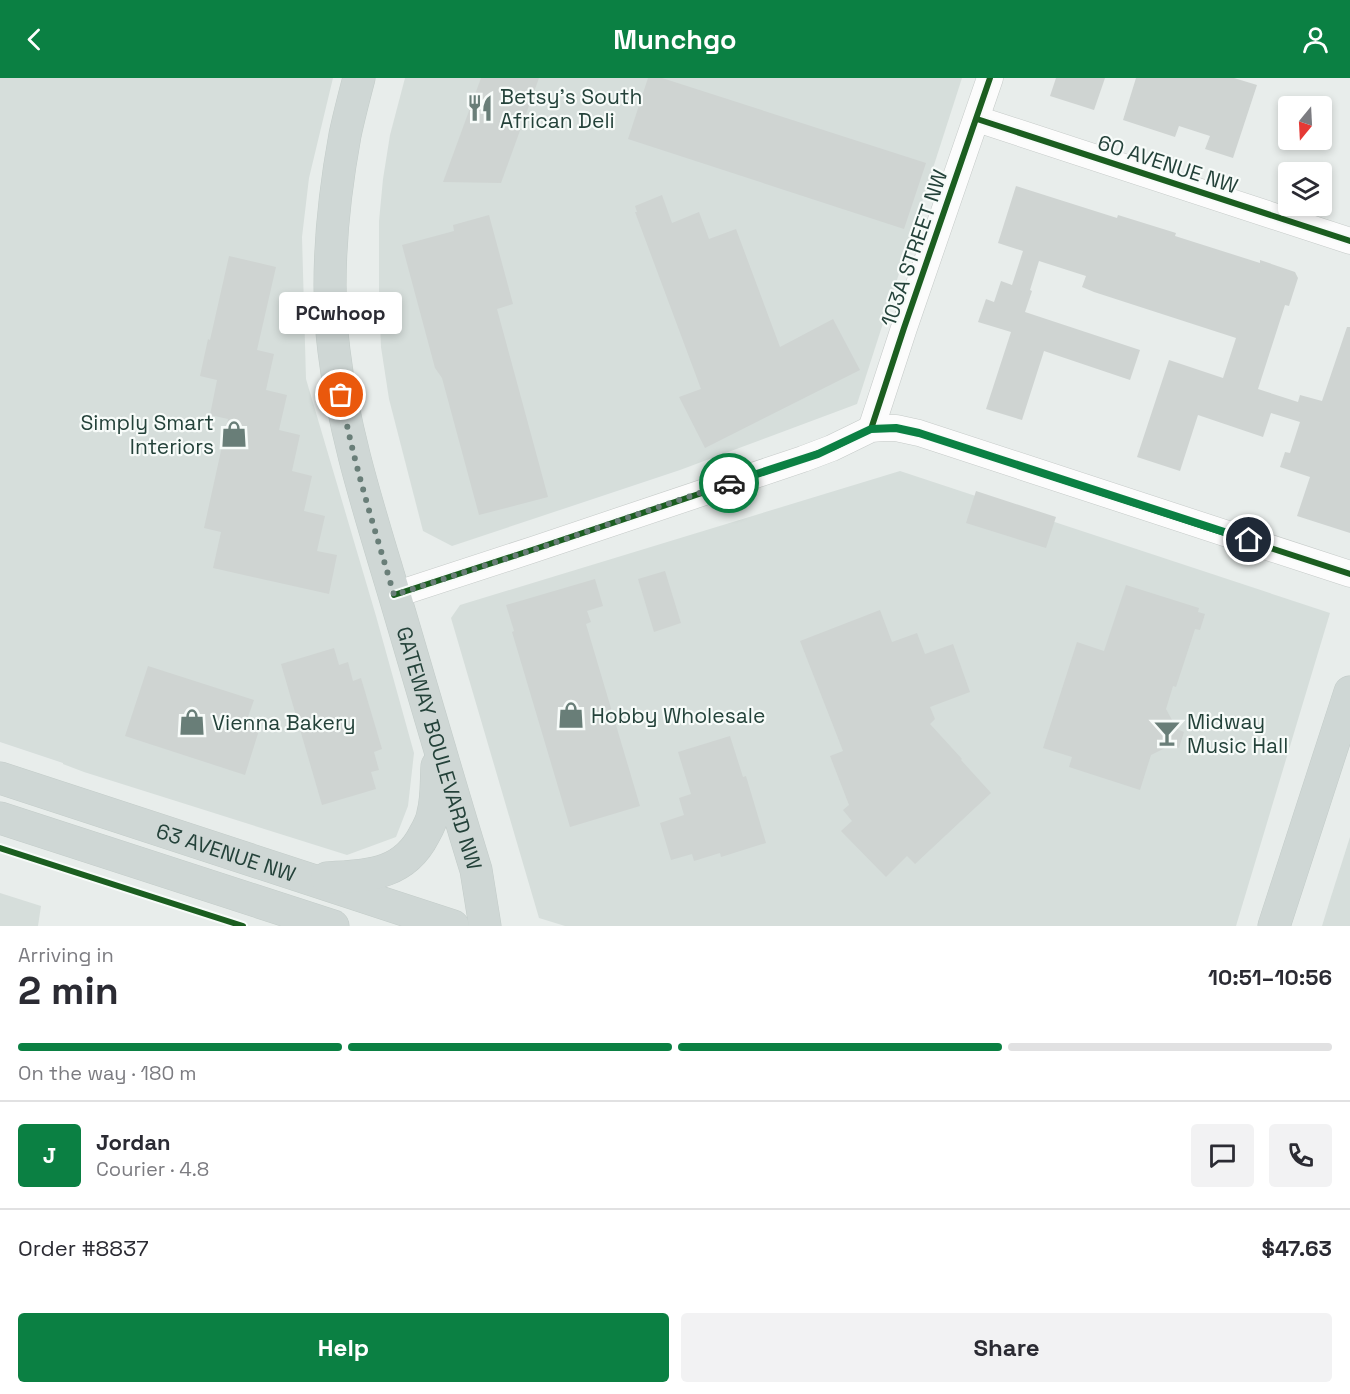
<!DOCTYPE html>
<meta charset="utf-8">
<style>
body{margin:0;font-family:"Space Grotesk",sans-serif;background:#f2f2f3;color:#2b2b33;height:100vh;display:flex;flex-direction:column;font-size:22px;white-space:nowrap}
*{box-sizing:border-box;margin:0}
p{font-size:20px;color:#7c7c81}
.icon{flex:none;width:33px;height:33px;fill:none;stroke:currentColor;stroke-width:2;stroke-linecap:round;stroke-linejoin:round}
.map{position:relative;height:848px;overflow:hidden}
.side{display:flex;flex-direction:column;background:#fff;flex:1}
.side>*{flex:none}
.needle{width:39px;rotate:198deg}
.tools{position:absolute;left:1278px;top:18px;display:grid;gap:12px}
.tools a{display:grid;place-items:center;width:54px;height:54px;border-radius:6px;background:#fff;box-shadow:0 3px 9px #0003;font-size:30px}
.pin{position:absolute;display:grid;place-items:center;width:51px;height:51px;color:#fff;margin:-26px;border:3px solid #fff;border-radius:50%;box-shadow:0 2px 6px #0007}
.courier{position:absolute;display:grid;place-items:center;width:60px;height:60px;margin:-30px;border:4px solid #0b8043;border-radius:50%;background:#fff;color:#222;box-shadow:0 2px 8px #0007}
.bubble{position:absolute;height:42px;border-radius:6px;background:#fff;box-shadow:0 3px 9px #0003;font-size:20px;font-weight:700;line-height:42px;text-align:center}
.summary em{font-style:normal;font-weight:700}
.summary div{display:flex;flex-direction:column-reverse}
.summary{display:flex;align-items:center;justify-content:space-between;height:102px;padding:0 18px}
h1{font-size:39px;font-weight:700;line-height:45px}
.bar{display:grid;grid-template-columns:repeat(4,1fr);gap:9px 6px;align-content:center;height:72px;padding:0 18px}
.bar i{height:8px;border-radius:4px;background:#e1e1e2}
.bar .on{background:#0b8043}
.bar p{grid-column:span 4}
.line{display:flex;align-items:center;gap:15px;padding:0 18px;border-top:2px solid #e1e1e2}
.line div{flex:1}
.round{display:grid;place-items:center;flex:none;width:63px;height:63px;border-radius:6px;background:#f2f2f3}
.cta{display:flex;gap:12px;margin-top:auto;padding:12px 18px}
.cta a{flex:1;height:69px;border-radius:6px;background:#0b8043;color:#fff;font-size:24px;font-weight:700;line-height:69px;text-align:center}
.cta a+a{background:#f2f2f3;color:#2b2b33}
header{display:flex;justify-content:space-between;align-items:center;height:78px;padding:0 18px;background:#0b8043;color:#fff;font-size:27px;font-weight:700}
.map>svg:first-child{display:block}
.built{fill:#d6dedb}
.building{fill:#cfd4d2}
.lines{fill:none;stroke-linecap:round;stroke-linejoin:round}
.minor-casing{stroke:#c5cac8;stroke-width:27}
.major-casing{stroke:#c3ccc9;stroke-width:33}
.minor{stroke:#fcfcfc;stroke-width:26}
.major{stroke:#cfd7d5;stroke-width:32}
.cycleway-casing{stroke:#f7fbf9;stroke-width:10}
.cycleway{stroke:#1b5e20;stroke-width:6}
.done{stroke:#697e78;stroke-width:6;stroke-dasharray:0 10.8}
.route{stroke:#0b8043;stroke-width:8}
.labels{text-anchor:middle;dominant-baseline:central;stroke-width:4.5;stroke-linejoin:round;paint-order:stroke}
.poi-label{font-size:21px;fill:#24423a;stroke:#f7fbf9;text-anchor:start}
.street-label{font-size:21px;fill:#24423a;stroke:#f7fbf9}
</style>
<header><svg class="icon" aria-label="back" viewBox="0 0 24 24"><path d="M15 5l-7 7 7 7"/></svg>Munchgo<svg class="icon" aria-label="person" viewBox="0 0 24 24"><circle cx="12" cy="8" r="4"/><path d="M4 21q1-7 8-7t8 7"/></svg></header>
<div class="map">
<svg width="1350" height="848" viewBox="0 0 1350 848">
<rect width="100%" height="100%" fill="#e8edeb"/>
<!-- built -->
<g class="built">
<polygon points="0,0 333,0 309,100 302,159 306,301 376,538 414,675 408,728 396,759 347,777 84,694 63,686 63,685 0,664"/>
<polygon points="405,0 962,0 857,326 680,392 452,468 423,453 389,321 381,269 379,220 379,143 383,101 390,57"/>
<polygon points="900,393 1330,535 1236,848 565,848 539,840 451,540 460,527"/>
<polygon points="1350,759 1350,848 1322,848 1330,822"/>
<polygon points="0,815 41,828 38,848 0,848"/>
</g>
<!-- building -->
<g class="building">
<polygon points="481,0 539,0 501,105 443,104"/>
<polygon points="648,0 662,0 926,85 904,151 628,61"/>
<polygon points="1056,0 1105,0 1094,32 1050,18"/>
<polygon points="1136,0 1234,0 1257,7 1233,80 1205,71 1210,58 1179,48 1175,59 1123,42"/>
<polygon points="1016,108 1117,140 1118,137 1176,155 1175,158 1260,185 1260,182 1295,194 1298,200 1289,228 1285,227 1258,311 1298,324 1300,317 1322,323 1347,249 1350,249 1350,455 1297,438 1310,399 1280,389 1285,374 1290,375 1300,344 1271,335 1263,359 1198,337 1180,393 1137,379 1169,282 1223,300 1236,260 1094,214 1082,209 1086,198 1039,183 1030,212 1032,213 1025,234 1140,272 1130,302 1044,273 1022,342 986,331 1011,254 978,244 986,221 994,224 1001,203 1012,207 1023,173 998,165"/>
<polygon points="662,117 672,145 699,134 709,161 736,151 780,269 833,241 860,292 705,370 679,319 701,311 635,134 637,134 635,128"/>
<polygon points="489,137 513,226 497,231 548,419 479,437 442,300 435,290 402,167 454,153 453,147"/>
<polygon points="229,178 276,189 257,272 274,276 266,312 287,317 279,352 300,357 292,393 312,398 304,433 325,438 317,473 337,477 329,516 213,490 221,454 204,450 228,341 210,337 217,302 200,298 208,261 210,262"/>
<polygon points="976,413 1056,439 1046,470 966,445"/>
<polygon points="665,493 681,545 654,554 638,501"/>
<polygon points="595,501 603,528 587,533 591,544 586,546 640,728 570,749 512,554 514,553 506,527"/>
<polygon points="1126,507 1199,530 1198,534 1205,536 1200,552 1195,551 1176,609 1173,608 1166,631 1177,651 1184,654 1179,670 1171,667 1151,677 1140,712 1069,689 1072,679 1043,670 1077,564 1104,573"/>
<polygon points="880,532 892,564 917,555 925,576 953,566 970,614 930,629 935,641 930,646 962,681 961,682 991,715 915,786 907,778 886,799 841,753 852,743 843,732 849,727 830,678 843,673 800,563"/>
<polygon points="334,570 339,587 348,584 353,603 361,600 382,671 374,674 379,692 371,694 376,711 322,727 281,586"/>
<polygon points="148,588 254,622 247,642 261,646 245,697 125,658"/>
<polygon points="730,658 743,699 746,698 766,765 721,779 720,775 694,783 692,776 671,782 660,745 684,737 679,720 691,716 678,674"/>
</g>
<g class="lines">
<defs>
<g id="minor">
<polyline points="977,41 1350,163"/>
<polyline points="871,351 904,250 990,0"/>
<polyline points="394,517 535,471 803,381 832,370 871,351 883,350 896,350 919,355 1350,496"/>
</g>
<g id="major">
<path id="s1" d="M359,0C354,19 349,38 345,57C332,128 325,202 334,273C344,357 371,438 395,519C422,610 448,701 476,792L485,848"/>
<path id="s2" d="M0,700L453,848"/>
<polyline points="0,740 333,848"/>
<path d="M327,800C367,797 403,798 424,757C428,750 432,743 433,735C437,720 436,703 437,688"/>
<polyline points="1274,848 1350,614"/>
</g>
</defs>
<!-- minor casing -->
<use href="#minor" class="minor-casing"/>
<!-- major casing -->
<use href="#major" class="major-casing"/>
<!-- minor -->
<use href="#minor" class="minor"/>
<!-- major -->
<use href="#major" class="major"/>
<defs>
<g id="cycleway">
<polyline points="977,41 1350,163"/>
<polyline points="871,351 904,250 990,0"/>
<polyline points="394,517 535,471 803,381 832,370 871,351 883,350 896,350 919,355 1350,496"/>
<polyline points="0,770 243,848"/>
</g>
</defs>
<!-- cycleway casing -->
<use href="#cycleway" class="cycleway-casing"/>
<!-- cycleway -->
<use href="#cycleway" class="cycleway"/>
</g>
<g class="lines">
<!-- done -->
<path class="done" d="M341,317C353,385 375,451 394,517L536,471L729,405"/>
<!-- route -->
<polyline class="route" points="729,405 818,376 871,351 896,350 919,355 1249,462"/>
</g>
<!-- icons -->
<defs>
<symbol id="restaurant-bare" viewBox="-9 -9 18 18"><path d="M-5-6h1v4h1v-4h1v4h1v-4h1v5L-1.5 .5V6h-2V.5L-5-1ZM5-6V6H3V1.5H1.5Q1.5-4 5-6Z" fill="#697e78" stroke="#f7fbf9" stroke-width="2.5" paint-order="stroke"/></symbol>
<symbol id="shop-bare" viewBox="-9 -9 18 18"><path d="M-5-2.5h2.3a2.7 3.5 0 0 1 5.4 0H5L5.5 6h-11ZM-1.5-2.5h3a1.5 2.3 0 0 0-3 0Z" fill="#697e78" stroke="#f7fbf9" stroke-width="2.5" paint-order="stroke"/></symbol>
<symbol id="bar-bare" viewBox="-9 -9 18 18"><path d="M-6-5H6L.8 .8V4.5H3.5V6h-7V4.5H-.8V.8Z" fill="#697e78" stroke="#f7fbf9" stroke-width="2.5" paint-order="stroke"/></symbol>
</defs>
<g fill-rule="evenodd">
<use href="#restaurant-bare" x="461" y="11" width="38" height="38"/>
<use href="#shop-bare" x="215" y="337" width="38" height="38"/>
<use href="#shop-bare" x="552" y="618" width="38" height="38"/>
<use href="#shop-bare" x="173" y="625" width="38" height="38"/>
<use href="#bar-bare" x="1148" y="636" width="38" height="38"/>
</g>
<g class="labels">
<!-- poi labels -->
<g class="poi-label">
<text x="500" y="18">Betsy's South<tspan x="500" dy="24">African Deli</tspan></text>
<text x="214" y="344" text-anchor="end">Simply Smart<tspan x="214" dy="24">Interiors</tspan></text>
<text x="591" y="637">Hobby Wholesale</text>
<text x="1187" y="643">Midway<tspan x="1187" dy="24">Music Hall</tspan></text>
<text x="212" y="644">Vienna Bakery</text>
</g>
<!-- street labels -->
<g class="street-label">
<text transform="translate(1168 86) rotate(18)">60 AVENUE NW</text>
<text transform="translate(914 170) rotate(-71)">103A STREET NW</text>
<text stroke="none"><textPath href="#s1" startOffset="687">GATEWAY BOULEVARD NW</textPath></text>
<text stroke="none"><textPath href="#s2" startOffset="238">63 AVENUE NW</textPath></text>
</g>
</g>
</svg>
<div class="tools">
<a><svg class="needle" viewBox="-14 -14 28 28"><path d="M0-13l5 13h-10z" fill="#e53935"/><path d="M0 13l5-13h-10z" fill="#7c7c81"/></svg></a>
<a><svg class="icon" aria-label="layers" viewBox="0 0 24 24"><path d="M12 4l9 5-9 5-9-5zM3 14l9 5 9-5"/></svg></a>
</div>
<div class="pin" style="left:341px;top:317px;background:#ea580c"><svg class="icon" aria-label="bag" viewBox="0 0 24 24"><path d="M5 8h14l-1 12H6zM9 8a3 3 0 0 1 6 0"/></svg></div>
<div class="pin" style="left:1249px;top:462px;background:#1f2937"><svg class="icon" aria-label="home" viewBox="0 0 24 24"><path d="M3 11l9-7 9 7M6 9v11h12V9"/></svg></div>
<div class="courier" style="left:729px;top:405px"><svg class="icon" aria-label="car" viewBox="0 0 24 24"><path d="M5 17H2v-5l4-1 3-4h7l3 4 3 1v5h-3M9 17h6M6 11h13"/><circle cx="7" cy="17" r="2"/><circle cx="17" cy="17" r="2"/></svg></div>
<div class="bubble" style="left:279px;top:214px;width:123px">PCwhoop</div>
</div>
<section class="side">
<div class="summary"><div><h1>2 min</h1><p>Arriving in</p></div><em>10:51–10:56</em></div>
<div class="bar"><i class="on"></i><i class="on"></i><i class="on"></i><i></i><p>On the way · 180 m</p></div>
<div class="line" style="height:108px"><b class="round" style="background:#0b8043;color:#fff">J</b><div><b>Jordan</b><p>Courier · 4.8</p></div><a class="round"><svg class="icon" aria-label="chat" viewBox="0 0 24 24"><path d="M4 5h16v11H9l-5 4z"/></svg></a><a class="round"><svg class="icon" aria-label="phone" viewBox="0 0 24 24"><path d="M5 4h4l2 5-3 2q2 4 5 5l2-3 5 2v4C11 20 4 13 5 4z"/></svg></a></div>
<div class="line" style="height:78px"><div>Order #8837</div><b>$47.63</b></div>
<div class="cta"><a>Help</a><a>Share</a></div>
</section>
